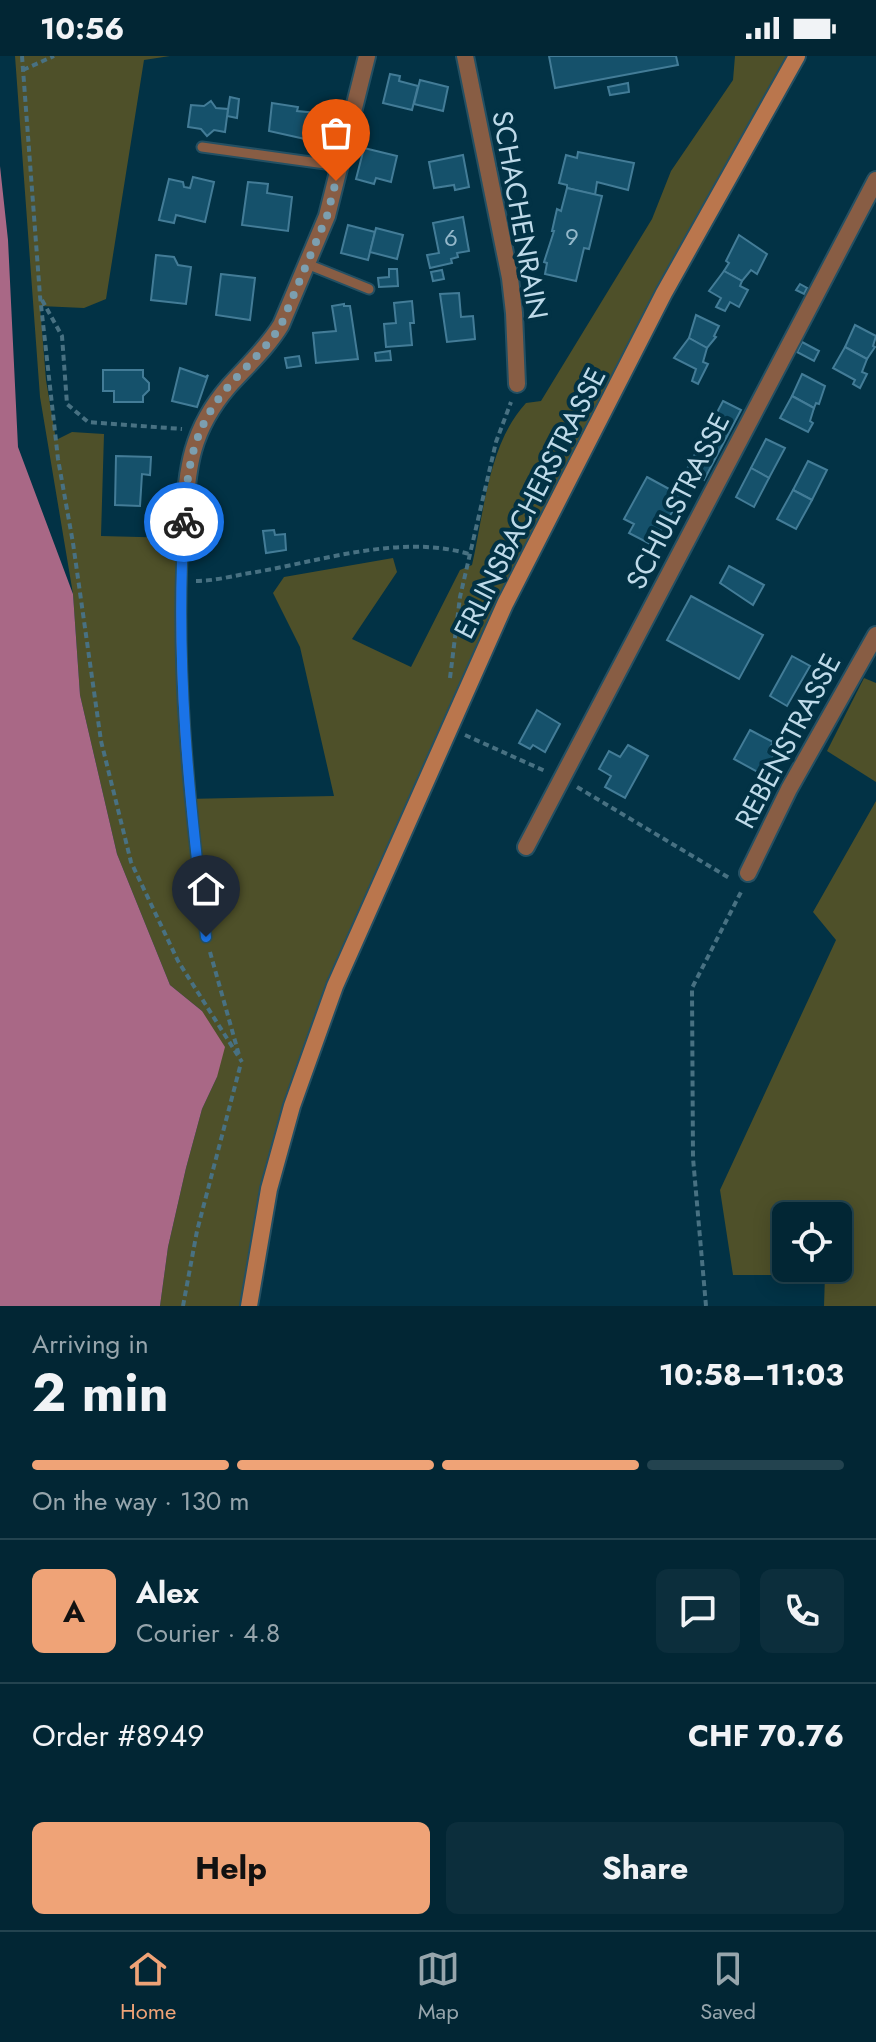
<!DOCTYPE html>
<meta charset="utf-8">
<style>
body{margin:0;font-family:Jost,sans-serif;background:#0c2e3c;color:#f1f3f6;height:100vh;display:flex;flex-direction:column;font-size:30px;white-space:nowrap}
*{box-sizing:border-box;margin:0}
p{font-size:26px;color:#96a5ac}
.icon{flex:none;width:44px;height:44px;fill:none;stroke:currentColor;stroke-width:2;stroke-linecap:round;stroke-linejoin:round}
.map{position:relative;height:1250px;overflow:hidden}
.drawer{display:flex;flex-direction:column;background:#022634;flex:1}
.drawer>*{flex:none}
.tools{position:absolute;left:772px;top:1146px;display:grid;gap:16px}
.tools a{display:grid;place-items:center;width:80px;height:80px;border-radius:12px;background:#022634;box-shadow:0 4px 20px #0003,0 0 0 2px #23434f;font-size:40px}
.pin{position:absolute;display:grid;place-items:center;width:68px;height:68px;color:#fff;margin:-82px -34px;border-radius:50% 50% 50% 0;rotate:-45deg;box-shadow:0 0 8px #0007}
.pin .icon{rotate:45deg}
.courier{position:absolute;display:grid;place-items:center;width:80px;height:80px;margin:-40px;border:6px solid #1a73e8;border-radius:50%;background:#fff;color:#222;box-shadow:0 2px 10px #0007}
.summary em{font-style:normal;font-weight:700}
.summary div{display:flex;flex-direction:column-reverse}
.summary{display:flex;align-items:center;justify-content:space-between;height:136px;padding:0 32px}
h1{font-size:52px;font-weight:700;line-height:60px}
.bar{display:grid;grid-template-columns:repeat(4,1fr);gap:12px 8px;align-content:center;height:96px;padding:0 32px}
.bar i{height:10px;border-radius:6px;background:#23434f}
.bar .on{background:#efa377}
.bar p{grid-column:span 4}
.line{display:flex;align-items:center;gap:20px;padding:0 32px;border-top:2px solid #23434f}
.line div{flex:1}
.round{display:grid;place-items:center;flex:none;width:84px;height:84px;border-radius:12px;background:#0c2e3c}
.cta{display:flex;gap:16px;margin-top:auto;padding:16px 32px}
.cta a{flex:1;height:92px;border-radius:12px;background:#efa377;color:#111;font-size:32px;font-weight:700;line-height:92px;text-align:center}
.cta a+a{background:#0c2e3c;color:#f1f3f6}
.status{display:flex;justify-content:space-between;align-items:center;height:56px;padding:0 40px;background:#022634;direction:ltr}
.status svg{height:22px;fill:currentColor}
.tabs{display:flex;justify-content:space-around;align-items:center;height:112px;border-top:2px solid #23434f;background:#022634;font-size:22px;color:#96a5ac}
.tabs a{display:grid;justify-items:center;gap:4px}
.tabs .on{color:#efa377}
.map>svg:first-child{display:block}
.green{fill:#4e5029;fill-rule:evenodd}
.water{fill:#a96886}
.building{fill:#15516b;stroke:#437c97;stroke-width:2}
.lines{fill:none;stroke-linecap:round;stroke-linejoin:round}
.service-casing{stroke:#245063;stroke-width:13}
.minor-casing{stroke:#245063;stroke-width:20}
.secondary-casing{stroke:#245063;stroke-width:20}
.path{stroke:#487182;stroke-width:4;stroke-dasharray:6 4;stroke-linecap:butt}
.service{stroke:#885d44;stroke-width:9}
.minor{stroke:#885d44;stroke-width:16}
.secondary{stroke:#ba764d;stroke-width:16}
.done{stroke:#7c9fb0;stroke-width:8;stroke-dasharray:0 14.4}
.route{stroke:#1a73e8;stroke-width:10}
.labels{text-anchor:middle;dominant-baseline:central;stroke-width:8;stroke-linejoin:round;paint-order:stroke}
.number-label{font-size:24px;fill:#94b8ca}
.street-label{font-size:28px;fill:#bedae9;stroke:#023245}
</style>
<div class="status"><b>10:56</b><svg viewBox="0 0 49 12"><path d="M0 12V9h3v3zM5 12V6h3v6zM10 12V3h3v9zM15 12V0h3v12zM26 1h20v11H26zM47 4h2v5h-2z"/></svg></div>
<div class="map">
<svg width="876" height="1250" viewBox="0 0 876 1250">
<rect width="100%" height="100%" fill="#023245"/>
<!-- green -->
<g class="green">
<path d="M15,0H170L144,4L106,243L84,252L40,250L46,324L56,384L72,376L104,378L101,480L178,482L175,565L186,743L334,740L300,591L273,537L284,521L393,502L397,516L352,583L411,611L460,514L472,509C484,457 488,388 526,347L541,345L652,163L671,115L733,24L735,0H786L664,219L489,561L437,679L333,917L294,1018L265,1117L242,1250H160L168,1191L186,1112L202,1053L217,1021L202,955L170,929L117,798L80,639L73,538L40,341Z"/>
<polygon points="864,622 876,627 876,726 827,695"/>
<path d="M876,745V1250H824L825,1219H733L720,1134L836,884L813,856ZM786,1160H838V1212H786Z"/>
</g>
<!-- water -->
<polygon class="water" points="0,110 8,184 18,391 73,538 80,639 117,798 170,929 202,955 225,991 217,1021 202,1053 186,1112 168,1191 160,1250 0,1250"/>
<!-- building -->
<g class="building">
<polygon points="549,0 676,0 678,9 555,32"/>
<polygon points="390,18 400,20 399,25 418,30 412,54 383,47"/>
<polygon points="420,24 448,31 443,55 414,48"/>
<polygon points="628,27 629,36 610,39 608,31"/>
<polygon points="230,41 239,43 237,62 227,60"/>
<polygon points="211,45 216,52 228,53 225,76 214,74 207,80 201,73 188,71 191,49 204,50"/>
<polygon points="272,47 298,51 297,55 317,57 314,85 269,75"/>
<polygon points="364,92 397,100 391,126 376,122 374,128 356,123"/>
<polygon points="578,96 634,107 628,134 597,126 595,139 567,132 567,129 559,127 566,99 577,102"/>
<polygon points="463,99 469,131 455,134 454,129 434,132 429,106"/>
<polygon points="193,121 214,126 205,166 176,159 174,167 159,164 169,123 183,126 184,131 190,132"/>
<polygon points="248,126 268,128 267,137 292,141 288,175 242,169"/>
<polygon points="567,132 602,140 589,193 584,192 576,225 545,218 547,207 544,206 554,175 552,175 557,153 561,155"/>
<polygon points="463,161 469,195 457,197 458,201 451,203 452,207 430,212 427,199 439,197 433,167"/>
<polygon points="348,169 375,176 368,204 341,197"/>
<polygon points="376,172 403,179 397,203 370,196"/>
<polygon points="739,179 767,198 757,218 751,214 742,225 724,215 729,207 726,205"/>
<polygon points="156,199 174,201 178,209 191,211 186,248 151,244"/>
<polygon points="389,213 397,213 398,230 379,231 378,222 389,221"/>
<polygon points="442,214 444,223 433,225 431,216"/>
<polygon points="724,215 742,225 740,230 748,234 739,251 730,246 725,255 716,251 721,242 709,235"/>
<polygon points="221,218 255,222 250,264 216,259"/>
<polygon points="800,228 807,232 804,238 796,234"/>
<polygon points="459,237 461,261 473,260 475,283 447,286 440,238"/>
<polygon points="412,245 414,267 410,267 412,289 386,291 384,268 396,267 394,247"/>
<polygon points="344,248 344,250 350,250 358,303 316,307 313,277 336,275 332,250"/>
<polygon points="696,259 719,270 714,280 716,281 707,292 689,282"/>
<polygon points="855,269 876,280 873,290 875,291 867,303 845,291"/>
<polygon points="689,282 707,292 703,306 708,308 698,328 692,325 696,313 674,302"/>
<polygon points="802,286 819,295 814,305 797,296"/>
<polygon points="845,291 867,303 862,316 867,318 860,332 853,328 855,324 833,312"/>
<polygon points="390,295 391,304 376,305 375,297"/>
<polygon points="299,300 301,310 287,312 285,302"/>
<polygon points="180,312 206,321 208,319 197,351 172,345"/>
<polygon points="103,314 143,314 143,321 149,327 149,334 143,340 143,346 114,346 114,335 103,335"/>
<polygon points="802,318 825,330 819,348 816,347 814,352 792,340"/>
<polygon points="792,340 814,352 810,365 813,367 808,376 780,362"/>
<polygon points="723,345 741,354 704,424 686,415"/>
<polygon points="766,383 785,392 769,422 751,412"/>
<polygon points="116,400 151,401 150,419 142,418 140,450 115,449"/>
<polygon points="808,405 827,414 812,444 793,434"/>
<polygon points="751,412 769,422 754,451 736,441"/>
<polygon points="647,421 682,440 652,489 629,477 634,468 624,463"/>
<polygon points="793,434 812,444 796,473 777,463"/>
<polygon points="274,474 275,479 285,478 286,494 266,497 263,475"/>
<polygon points="729,510 764,529 753,549 720,527"/>
<polygon points="691,540 763,579 739,623 667,584"/>
<polygon points="792,600 810,610 787,650 770,640"/>
<polygon points="537,654 560,668 545,696 533,689 530,693 519,687"/>
<polygon points="750,674 773,686 768,695 774,699 763,719 734,703"/>
<polygon points="628,689 648,700 625,742 605,731 611,720 599,713 609,695 620,701"/>
</g>
<g class="lines">
<defs>
<g id="service">
<polyline points="202,91 340,110"/>
<polyline points="307,208 369,233"/>
<path d="M184,467C174,605 189,744 206,881"/>
</g>
<g id="minor">
<polyline points="465,0 510,222 514,257 517,328"/>
<path d="M184,467C187,411 191,374 229,330C247,310 267,292 281,269L327,160L367,0"/>
<polyline points="526,791 876,124"/>
<polyline points="748,817 789,733 876,579"/>
</g>
<polyline id="secondary" points="249,1250 269,1133 292,1050 335,930 505,548 664,237 797,0"/>
</defs>
<!-- service casing -->
<use href="#service" class="service-casing"/>
<!-- minor casing -->
<use href="#minor" class="minor-casing"/>
<!-- secondary casing -->
<use href="#secondary" class="secondary-casing"/>
<!-- path -->
<g class="path">
<polyline points="22,0 40,240 58,403 73,487 101,685 131,806 178,905 242,1006"/>
<polyline points="23,14 54,0"/>
<polyline points="42,244 62,280 67,348 88,366 182,373"/>
<path d="M196,525C212,525 229,521 244,518C316,507 398,477 469,498"/>
<polyline points="450,622 460,541 496,386 511,346"/>
<polyline points="465,679 545,715"/>
<polyline points="577,731 731,823"/>
<polyline points="210,896 239,999"/>
<polyline points="183,1250 197,1175 241,1007"/>
<polyline points="706,1250 693,1102 692,932 742,834"/>
</g>
<!-- service -->
<use href="#service" class="service"/>
<!-- minor -->
<use href="#minor" class="minor"/>
<!-- secondary -->
<use href="#secondary" class="secondary"/>
</g>
<g class="lines">
<!-- done -->
<path class="done" d="M184,466C187,413 192,373 228,331C246,310 267,292 281,269L327,160L336,125"/>
<!-- route -->
<path class="route" d="M184,466C175,604 189,744 206,881"/>
</g>
<g class="labels">
<!-- number labels -->
<g class="number-label">
<text x="572" y="180">9</text>
<text x="451" y="181">6</text>
</g>
<!-- street labels -->
<g class="street-label">
<text transform="translate(520 159) rotate(80)">SCHACHENRAIN</text>
<text transform="translate(678 445) rotate(-63)">SCHULSTRASSE</text>
<text transform="translate(530 447) rotate(-63)">ERLINSBACHERSTRASSE</text>
<text transform="translate(788 685) rotate(-62)">REBENSTRASSE</text>
</g>
</g>
</svg>
<div class="tools">
<a><svg class="icon" aria-label="locate" viewBox="0 0 24 24"><circle cx="12" cy="12" r="6"/><path d="M12 2v4M12 18v4M2 12h4M18 12h4"/></svg></a>
</div>
<div class="pin" style="left:336px;top:125px;background:#ea580c"><svg class="icon" aria-label="bag" viewBox="0 0 24 24"><path d="M5 8h14l-1 12H6zM9 8a3 3 0 0 1 6 0"/></svg></div>
<div class="pin" style="left:206px;top:881px;background:#1f2937"><svg class="icon" aria-label="home" viewBox="0 0 24 24"><path d="M3 11l9-7 9 7M6 9v11h12V9"/></svg></div>
<div class="courier" style="left:184px;top:466px"><svg class="icon" aria-label="bike" viewBox="0 0 24 24"><circle cx="6" cy="16" r="4"/><circle cx="18" cy="16" r="4"/><path d="M6 16l4-8h5l3 8M10 8l3 8H6M13 5h3"/></svg></div>
</div>
<section class="drawer">
<div class="summary"><div><h1>2 min</h1><p>Arriving in</p></div><em>10:58–11:03</em></div>
<div class="bar"><i class="on"></i><i class="on"></i><i class="on"></i><i></i><p>On the way · 130 m</p></div>
<div class="line" style="height:144px"><b class="round" style="background:#efa377;color:#111">A</b><div><b>Alex</b><p>Courier · 4.8</p></div><a class="round"><svg class="icon" aria-label="chat" viewBox="0 0 24 24"><path d="M4 5h16v11H9l-5 4z"/></svg></a><a class="round"><svg class="icon" aria-label="phone" viewBox="0 0 24 24"><path d="M5 4h4l2 5-3 2q2 4 5 5l2-3 5 2v4C11 20 4 13 5 4z"/></svg></a></div>
<div class="line" style="height:104px"><div>Order #8949</div><b>CHF 70.76</b></div>
<div class="cta"><a>Help</a><a>Share</a></div>
</section>
<nav class="tabs">
<a class="on"><svg class="icon" aria-label="home" viewBox="0 0 24 24"><path d="M3 11l9-7 9 7M6 9v11h12V9"/></svg>Home</a>
<a><svg class="icon" aria-label="map" viewBox="0 0 24 24"><path d="M3 6l6-2 6 2 6-2v14l-6 2-6-2-6 2zM9 4v14M15 6v14"/></svg>Map</a>
<a><svg class="icon" aria-label="saved" viewBox="0 0 24 24"><path d="M7 4h10v16l-5-4-5 4z"/></svg>Saved</a>
</nav>
